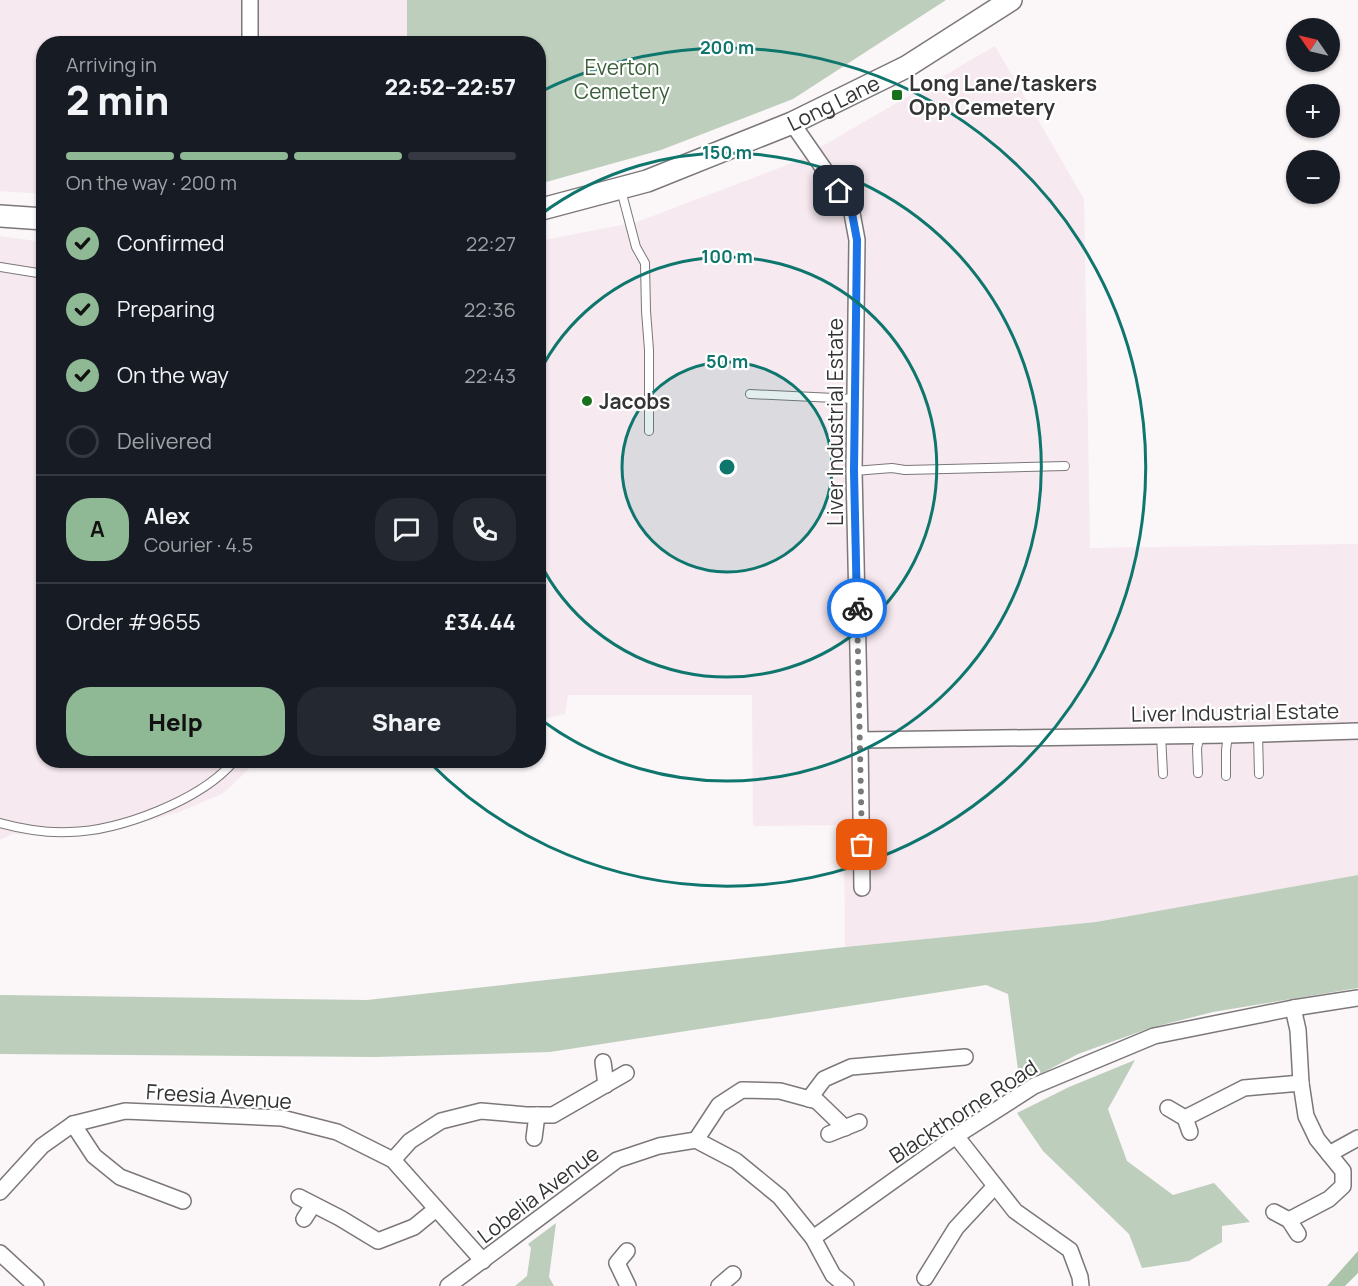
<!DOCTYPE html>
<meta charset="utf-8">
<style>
body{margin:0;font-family:Manrope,sans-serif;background:#242831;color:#f1f3f6;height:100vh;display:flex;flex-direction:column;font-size:22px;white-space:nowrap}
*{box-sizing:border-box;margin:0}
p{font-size:20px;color:#9ea1a6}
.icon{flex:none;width:33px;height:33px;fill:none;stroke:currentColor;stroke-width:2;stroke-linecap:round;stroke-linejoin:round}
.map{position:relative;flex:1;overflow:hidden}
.drawer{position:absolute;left:36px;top:36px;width:510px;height:732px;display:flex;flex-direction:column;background:#171b24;border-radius:24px;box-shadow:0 2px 4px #0004}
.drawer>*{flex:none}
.needle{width:39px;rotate:304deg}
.tools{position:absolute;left:1286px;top:18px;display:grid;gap:12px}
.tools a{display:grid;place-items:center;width:54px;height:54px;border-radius:50%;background:#171b24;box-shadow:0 2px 4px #0004;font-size:30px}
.pin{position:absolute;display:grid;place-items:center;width:51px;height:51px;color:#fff;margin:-26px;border-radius:12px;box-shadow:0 3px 9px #0006}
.courier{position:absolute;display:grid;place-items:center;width:60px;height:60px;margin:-30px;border:4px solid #1a73e8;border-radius:50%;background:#fff;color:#222;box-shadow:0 2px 8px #0007}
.head em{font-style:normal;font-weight:800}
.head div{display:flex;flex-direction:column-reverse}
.head{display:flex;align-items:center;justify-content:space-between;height:102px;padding:0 30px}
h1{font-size:39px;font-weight:800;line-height:45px}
.bar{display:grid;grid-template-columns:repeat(4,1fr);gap:9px 6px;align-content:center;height:72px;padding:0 30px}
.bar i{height:8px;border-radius:4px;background:#363941}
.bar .active{background:#8fb894}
.bar p{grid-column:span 4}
.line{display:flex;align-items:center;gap:15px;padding:0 30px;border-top:2px solid #363941}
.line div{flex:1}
.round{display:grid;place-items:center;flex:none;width:63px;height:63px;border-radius:24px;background:#242831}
ol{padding:0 30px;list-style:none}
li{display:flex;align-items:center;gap:18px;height:66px}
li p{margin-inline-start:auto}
li .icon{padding:6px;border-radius:50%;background:#8fb894;color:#111;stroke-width:4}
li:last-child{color:#9ea1a6}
li i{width:33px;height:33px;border:3px solid #363941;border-radius:50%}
.button{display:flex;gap:12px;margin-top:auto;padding:12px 30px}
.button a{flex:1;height:69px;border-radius:24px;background:#8fb894;color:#111;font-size:24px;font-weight:800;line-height:69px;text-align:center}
.button a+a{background:#242831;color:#f1f3f6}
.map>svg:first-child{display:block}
.built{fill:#f6e9ef}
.green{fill:#bdcebc}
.forest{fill:#acc4aa}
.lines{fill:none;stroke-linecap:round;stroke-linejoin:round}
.service-casing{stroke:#7c7779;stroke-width:10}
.minor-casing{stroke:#7c7779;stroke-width:18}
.secondary-casing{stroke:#7c7779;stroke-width:24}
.service{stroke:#fff;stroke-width:8}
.minor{stroke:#fff;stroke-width:15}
.secondary{stroke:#fff;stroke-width:21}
.done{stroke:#7a7879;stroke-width:6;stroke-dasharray:0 10.8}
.route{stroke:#1a73e8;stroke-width:8}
.ring{fill:none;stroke:#0f766e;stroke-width:3}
.poi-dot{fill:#18701c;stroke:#fff;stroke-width:2}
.labels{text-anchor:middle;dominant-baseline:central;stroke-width:4.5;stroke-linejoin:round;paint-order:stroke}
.park-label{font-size:21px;fill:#3a5f39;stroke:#fff}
.poi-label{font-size:21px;font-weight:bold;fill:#353434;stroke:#fff;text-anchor:start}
.street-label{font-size:21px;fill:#353434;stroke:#fff}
.centre{fill:#0f766e;stroke:#fff;stroke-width:3}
.ring-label{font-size:18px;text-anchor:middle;font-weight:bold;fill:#0f766e;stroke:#fff;stroke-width:4.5;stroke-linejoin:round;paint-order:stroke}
</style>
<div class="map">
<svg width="1358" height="1286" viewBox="0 0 1358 1286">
<rect width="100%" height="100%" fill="#fbf6f8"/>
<!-- built -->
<g class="built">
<polygon points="0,0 407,0 407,43 44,44 43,194 0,191"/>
<polygon points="995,46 1084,199 1090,548 1358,544 1358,875 1096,922 845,947 844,825 753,826 752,695 568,695 565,714 539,720 539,241 637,222 795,162"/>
<polygon points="0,236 43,242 44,760 254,761 248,770 222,794 179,812 98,835 34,835 13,834 0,840"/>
</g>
<!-- green -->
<g class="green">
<polygon points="407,0 946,0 793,99 661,150 539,184 538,44 407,43"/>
<polygon points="1358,875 1358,988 1213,1012 1150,1028 1078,1054 1020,1085 1008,994 986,985 550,1052 375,1057 0,1054 0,995 367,1000 845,947 1096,922"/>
<polygon points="1135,1060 1108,1109 1127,1161 1173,1195 1214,1183 1250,1222 1222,1226 1222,1242 1189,1261 1142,1268 1129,1234 1043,1151 1017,1113 1069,1087"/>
<polygon points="556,1223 549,1277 554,1286 515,1286 527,1276 531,1248 528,1244"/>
</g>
<!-- forest -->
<polygon class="forest" points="1358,1251 1358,1273 1345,1286 1327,1286"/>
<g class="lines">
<defs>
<g id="service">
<polyline points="621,190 636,247 645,263 646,311 649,350 649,431"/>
<polyline points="0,267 44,274"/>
<polyline points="750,394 855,399"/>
<polyline points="854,471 892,468 905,470 1065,466"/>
<polyline points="1258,734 1259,774"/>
<polyline points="1161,735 1163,774"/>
<polyline points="1198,773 1197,748 1200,735"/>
<polyline points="1226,776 1226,750 1228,735"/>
<path d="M0,823C22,829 46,833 69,832C120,831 202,800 235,760"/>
</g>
<g id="minor">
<polyline points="250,44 250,0"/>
<polyline points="792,123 851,208 857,240 854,471 860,740 1228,735 1358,731"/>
<polyline points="860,740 862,888"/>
<polyline points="603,1062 606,1085"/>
<polyline points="809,1099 824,1079 851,1067 965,1057"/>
<polyline points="1168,1108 1185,1118 1190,1132"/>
<polyline points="1185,1118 1244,1088 1301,1083"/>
<polyline points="73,1124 94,1156 120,1177 183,1201"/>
<polyline points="829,1134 859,1122"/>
<polyline points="956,1136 1015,1211 1070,1250 1080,1277 1081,1286"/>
<polyline points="534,1138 537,1115"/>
<polyline points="696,1140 719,1105 742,1090 780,1091 817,1101 845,1128"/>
<polyline points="1329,1154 1358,1138"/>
<polyline points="393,1160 410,1141 441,1121 481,1111 526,1115 553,1115 626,1073"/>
<polyline points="0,1192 42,1146 73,1124 125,1111 282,1118 337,1132 393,1160 483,1261"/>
<polyline points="299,1197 340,1218 378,1241 414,1227 436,1209"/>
<polyline points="1274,1212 1289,1220 1298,1234"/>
<polyline points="304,1219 313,1205"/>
<polyline points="1289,1220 1329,1199 1343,1186 1343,1171 1317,1139 1306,1116 1301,1083 1298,1030 1293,1008"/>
<polyline points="813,1238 956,1136 1034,1086 1154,1036 1293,1008 1358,998"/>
<polyline points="627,1251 617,1263 628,1286"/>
<polyline points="0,1253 36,1286"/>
<polyline points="925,1278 956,1228 995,1186"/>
<polyline points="448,1286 617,1160 659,1146 696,1140 736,1161 780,1197 813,1238 833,1275 846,1286"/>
<polyline points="719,1286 733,1274"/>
</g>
<g id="secondary">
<path id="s1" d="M538,210L647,181L792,123L906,67L1011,0"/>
<polyline points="0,216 44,219"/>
</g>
</defs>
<!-- service casing -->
<use href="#service" class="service-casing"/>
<!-- minor casing -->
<use href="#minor" class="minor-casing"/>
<!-- secondary casing -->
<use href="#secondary" class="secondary-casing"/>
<!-- service -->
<use href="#service" class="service"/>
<!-- minor -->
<use href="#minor" class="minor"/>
<!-- secondary -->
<use href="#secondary" class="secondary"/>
</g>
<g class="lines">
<!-- done -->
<polyline class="done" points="857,608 862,845"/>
<!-- route -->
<polyline class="route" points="839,191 851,208 857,240 854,471 857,608"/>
</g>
<!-- distance rings -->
<circle cx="727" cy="467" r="105" fill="#0f766e" fill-opacity=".12"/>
<g class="ring">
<circle cx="727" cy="467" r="105"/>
<path d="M539 373A210 210 0 1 1 539 561"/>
<path d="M540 215A314 314 0 1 1 540 719"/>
<path d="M540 92A419 419 0 1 1 428 761"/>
</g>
<!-- markers -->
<g class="poi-dot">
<rect x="891" y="89" width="12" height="12" rx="3"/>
<circle cx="587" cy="401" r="6"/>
</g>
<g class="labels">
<!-- park labels -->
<g class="park-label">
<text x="622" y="67">Everton<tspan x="622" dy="24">Cemetery</tspan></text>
</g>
<!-- poi labels -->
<g class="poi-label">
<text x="909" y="83">Long Lane/taskers<tspan x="909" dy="24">Opp Cemetery</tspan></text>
<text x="599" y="401">Jacobs</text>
</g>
<!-- street labels -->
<g class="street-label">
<text stroke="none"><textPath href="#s1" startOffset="315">Long Lane</textPath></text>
<text transform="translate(835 422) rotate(-90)">Liver Industrial Estate</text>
<text transform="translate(1235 712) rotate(-1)">Liver Industrial Estate</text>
<text transform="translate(219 1096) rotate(4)">Freesia Avenue</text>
<text transform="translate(963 1111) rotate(-33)">Blackthorne Road</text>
<text transform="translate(538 1194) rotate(-37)">Lobelia Avenue</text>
</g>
</g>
<circle cx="727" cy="467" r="9" class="centre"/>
<g class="ring-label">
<text x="727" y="54">200 m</text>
<text x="727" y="159">150 m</text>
<text x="727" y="263">100 m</text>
<text x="727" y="368">50 m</text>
</g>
</svg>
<div class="tools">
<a><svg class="needle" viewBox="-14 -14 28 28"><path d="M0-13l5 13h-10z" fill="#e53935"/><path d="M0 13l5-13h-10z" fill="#9ea1a6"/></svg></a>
<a>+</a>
<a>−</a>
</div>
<div class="pin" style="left:862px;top:845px;background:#ea580c"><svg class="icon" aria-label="bag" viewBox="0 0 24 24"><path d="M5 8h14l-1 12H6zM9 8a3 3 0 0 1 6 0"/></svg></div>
<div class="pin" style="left:839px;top:191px;background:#1f2937"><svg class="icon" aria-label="home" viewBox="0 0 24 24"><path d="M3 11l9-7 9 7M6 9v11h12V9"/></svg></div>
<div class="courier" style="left:857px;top:608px"><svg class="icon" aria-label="bike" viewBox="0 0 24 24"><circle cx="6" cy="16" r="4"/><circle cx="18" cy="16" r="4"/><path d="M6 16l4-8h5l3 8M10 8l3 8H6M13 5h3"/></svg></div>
<section class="drawer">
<div class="head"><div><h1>2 min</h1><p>Arriving in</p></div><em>22:52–22:57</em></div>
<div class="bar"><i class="active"></i><i class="active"></i><i class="active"></i><i></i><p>On the way · 200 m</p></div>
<ol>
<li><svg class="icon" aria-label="check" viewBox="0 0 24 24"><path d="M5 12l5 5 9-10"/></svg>Confirmed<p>22:27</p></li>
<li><svg class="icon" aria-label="check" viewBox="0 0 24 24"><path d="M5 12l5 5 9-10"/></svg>Preparing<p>22:36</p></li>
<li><svg class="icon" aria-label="check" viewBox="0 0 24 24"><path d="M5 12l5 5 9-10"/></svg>On the way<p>22:43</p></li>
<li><i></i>Delivered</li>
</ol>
<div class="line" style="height:108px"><b class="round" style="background:#8fb894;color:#111">A</b><div><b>Alex</b><p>Courier · 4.5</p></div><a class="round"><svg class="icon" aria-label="chat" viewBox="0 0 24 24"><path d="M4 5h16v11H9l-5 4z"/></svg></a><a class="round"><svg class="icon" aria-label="phone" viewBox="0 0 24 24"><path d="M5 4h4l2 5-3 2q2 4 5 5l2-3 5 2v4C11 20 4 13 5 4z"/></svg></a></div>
<div class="line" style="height:78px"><div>Order #9655</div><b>£34.44</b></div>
<div class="button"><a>Help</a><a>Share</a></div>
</section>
</div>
